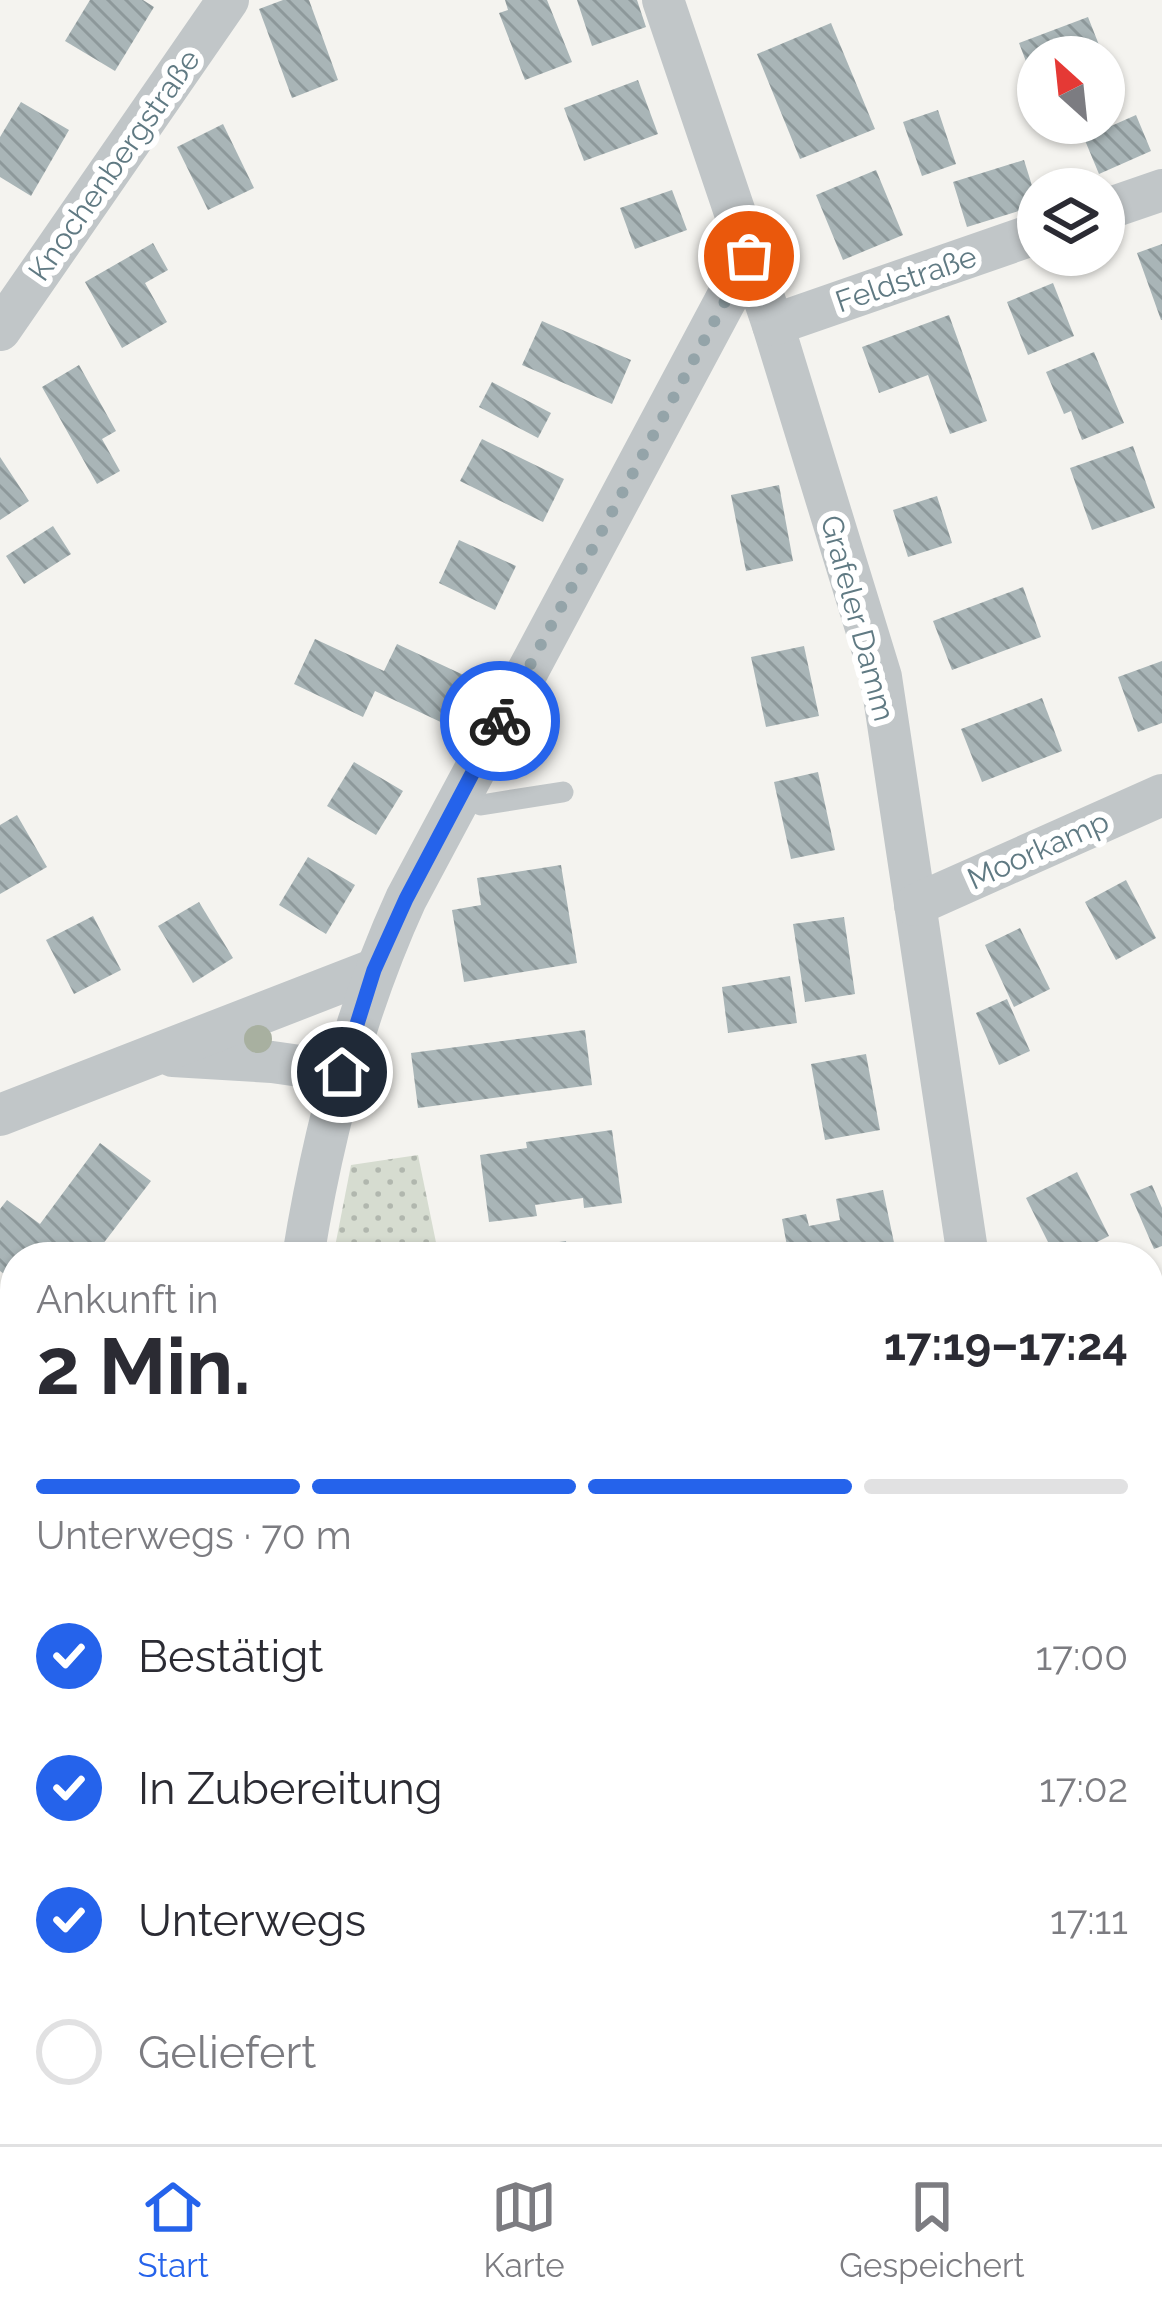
<!DOCTYPE html>
<html lang="de">
<meta charset="utf-8">
<style>
body{margin:0;font-family:Raleway,sans-serif;background:#f7f7f7;color:#2b2b33;height:100vh;display:flex;flex-direction:column;font-size:45px;white-space:nowrap}
*{box-sizing:border-box;margin:0}
p{font-size:39px;color:#7c7c81}
.icon{flex:none;width:66px;height:66px;fill:none;stroke:currentColor;stroke-width:2;stroke-linecap:round;stroke-linejoin:round}
.map{position:relative;flex:1;overflow:hidden}
.panel{position:absolute;left:0px;top:1242px;width:1164px;height:903px;display:flex;flex-direction:column;background:#fff;border-radius:48px 48px 0 0;box-shadow:0 3px 9px #0004}
.panel>*{flex:none}
.needle{width:78px;rotate:333deg}
.fabs{position:absolute;left:1017px;top:36px;display:grid;gap:24px}
.fabs a{display:grid;place-items:center;width:108px;height:108px;border-radius:50%;background:#fff;box-shadow:0 3px 9px #0004;font-size:60px}
.pin{position:absolute;display:grid;place-items:center;width:102px;height:102px;color:#fff;margin:-51px;border:6px solid #fff;border-radius:50%;box-shadow:0 3px 12px #0007}
.courier{position:absolute;display:grid;place-items:center;width:120px;height:120px;margin:-60px;border:9px solid #2563eb;border-radius:50%;background:#fff;color:#222;box-shadow:0 3px 15px #0007}
.summary em{font-style:normal;font-weight:700}
.summary div{display:flex;flex-direction:column-reverse}
.summary{display:flex;align-items:center;justify-content:space-between;height:204px;padding:0 36px}
h1{font-size:78px;font-weight:700;line-height:90px}
.bar{display:grid;grid-template-columns:repeat(4,1fr);gap:18px 12px;align-content:center;height:144px;padding:0 36px}
.bar i{height:15px;border-radius:9px;background:#e1e1e2}
.bar .selected{background:#2563eb}
.bar p{grid-column:span 4}
ol{padding:0 36px;list-style:none}
li{display:flex;align-items:center;gap:36px;height:132px}
li p{margin-inline-start:auto}
li .icon{padding:12px;border-radius:50%;background:#2563eb;color:#fff;stroke-width:4}
li:last-child{color:#7c7c81}
li i{width:66px;height:66px;border:6px solid #e1e1e2;border-radius:50%}
.tabs{display:flex;justify-content:space-around;align-items:center;height:168px;border-top:3px solid #e1e1e2;background:#fff;font-size:33px;color:#7c7c81}
.tabs a{display:grid;justify-items:center;gap:6px}
.tabs .selected{color:#2563eb}
.map>svg:first-child{display:block}
.park{fill:url(#park-dots)}
.building{fill:url(#building-back-hatch)}
.lines{fill:none;stroke-linecap:round;stroke-linejoin:round}
.path{stroke:#babebf;stroke-width:6;stroke-dasharray:6 6;stroke-linecap:butt}
.service{stroke:#c1c6c8;stroke-width:21}
.minor{stroke:#c1c6c8;stroke-width:42}
.tree{fill:#a8b0a0}
.done{stroke:#94a4a9;stroke-width:12;stroke-dasharray:0 21.6}
.route{stroke:#2563eb;stroke-width:15}
.labels{text-anchor:middle;dominant-baseline:central;stroke-width:12;stroke-linejoin:round;paint-order:stroke}
.street-label{font-size:30px;fill:#607a83;stroke:#fff}
</style>
<div class="map">
<svg width="1162" height="2144" viewBox="0 0 1162 2144">
<defs>
<pattern id="park-dots" width="8" height="8" patternUnits="userSpaceOnUse" patternTransform="scale(3)"><rect width="8" height="8" fill="#d6dcd0"/><path d="M2 2h.1M6 6h.1" fill="none" stroke="#b1b7ae" stroke-width="1.8" stroke-linecap="round"/></pattern>
<pattern id="building-back-hatch" width="6" height="6" patternUnits="userSpaceOnUse" patternTransform="scale(3)"><rect width="6" height="6" fill="#a9b5b7"/><path d="M-1 5l2 2M0 0l6 6M5-1l2 2" fill="none" stroke="#8d989a"/></pattern>
</defs>
<rect width="100%" height="100%" fill="#f4f3ef"/>
<!-- park -->
<polygon class="park" points="418,1155 439,1257 333,1257 351,1165"/>
<!-- building -->
<g class="building">
<polygon points="90,0 143,0 154,7 115,71 65,41"/>
<polygon points="283,0 309,0 338,80 292,98 259,9"/>
<polygon points="505,0 547,0 572,62 525,80 499,13 508,10"/>
<polygon points="577,0 637,0 646,27 592,46"/>
<polygon points="1088,17 1099,45 1068,57 1038,57 1038,69 1030,72 1019,43"/>
<polygon points="831,23 875,129 800,159 757,54"/>
<polygon points="638,80 658,134 584,161 564,108"/>
<polygon points="21,102 69,130 31,196 0,177 0,137"/>
<polygon points="938,110 956,164 922,176 903,122"/>
<polygon points="1136,115 1151,151 1099,174 1084,138"/>
<polygon points="223,124 254,188 208,210 177,147"/>
<polygon points="1024,160 1038,205 967,227 953,182"/>
<polygon points="876,170 903,235 843,260 816,195"/>
<polygon points="672,190 687,230 635,249 620,208"/>
<polygon points="153,243 168,270 145,283 167,322 122,348 85,282"/>
<polygon points="1162,244 1162,320 1161,320 1137,253"/>
<polygon points="1053,283 1074,336 1028,355 1007,302"/>
<polygon points="949,315 987,421 950,434 928,375 879,393 862,347"/>
<polygon points="542,321 631,360 612,404 522,365"/>
<polygon points="1094,352 1124,423 1082,440 1071,411 1064,414 1046,372"/>
<polygon points="79,365 116,431 102,439 120,471 97,484 42,387"/>
<polygon points="492,382 551,413 538,438 479,407"/>
<polygon points="482,439 564,479 543,522 460,481"/>
<polygon points="1133,446 1155,508 1092,530 1070,468"/>
<polygon points="0,457 29,501 0,520"/>
<polygon points="779,485 793,561 746,571 731,495"/>
<polygon points="937,496 952,543 908,557 893,510"/>
<polygon points="53,526 71,554 24,584 6,556"/>
<polygon points="459,540 516,566 495,610 439,583"/>
<polygon points="1023,587 1041,637 952,670 933,621"/>
<polygon points="315,639 384,671 397,644 470,678 447,725 375,691 363,717 294,684"/>
<polygon points="804,646 819,716 766,727 751,657"/>
<polygon points="1162,661 1162,723 1138,732 1118,677"/>
<polygon points="1042,698 1062,751 982,782 961,729"/>
<polygon points="354,762 403,791 376,835 327,806"/>
<polygon points="818,772 835,850 791,859 774,782"/>
<polygon points="17,815 47,867 0,894 0,825"/>
<polygon points="308,857 355,885 326,934 279,905"/>
<polygon points="561,865 577,963 464,982 452,910 481,905 477,878"/>
<polygon points="1126,880 1156,938 1116,960 1085,902"/>
<polygon points="199,902 233,958 193,983 158,926"/>
<polygon points="93,916 121,970 74,994 46,940"/>
<polygon points="844,917 855,994 805,1002 793,924"/>
<polygon points="1020,928 1050,989 1014,1007 985,945"/>
<polygon points="790,976 797,1023 728,1033 722,987"/>
<polygon points="1007,999 1030,1051 999,1065 976,1013"/>
<polygon points="585,1030 592,1085 418,1108 411,1053"/>
<polygon points="866,1054 880,1130 825,1140 811,1064"/>
<polygon points="612,1130 622,1203 584,1208 583,1198 535,1205 537,1216 489,1222 480,1155 527,1148 526,1142"/>
<polygon points="100,1143 151,1181 93,1257 80,1254 15,1257 15,1282 0,1271 0,1209 7,1200 40,1224"/>
<polygon points="1077,1172 1109,1236 1067,1257 1037,1257 1052,1250 1026,1198"/>
<polygon points="1152,1185 1162,1208 1162,1246 1154,1249 1130,1194"/>
<polygon points="883,1190 897,1257 789,1257 782,1219 806,1214 809,1226 840,1220 836,1199"/>
<polygon points="566,1241 568,1257 498,1257 497,1251"/>
<polygon points="1162,1788 1162,1856 1149,1859 1149,1790"/>
<polygon points="0,1884 15,1898 0,1918"/>
<polygon points="1162,2042 1162,2144 1146,2144 1139,2130 1149,2130 1149,2047"/>
<polygon points="30,2130 157,2130 135,2139 137,2144 35,2144"/>
<polygon points="163,2130 199,2130 200,2134 169,2144"/>
<polygon points="846,2130 895,2130 918,2144 837,2144"/>
</g>
<g class="lines">
<!-- path -->
<g class="path">
<polyline points="1149,1981 1162,1975"/>
<polyline points="383,2144 419,2130"/>
</g>
<!-- service -->
<polyline class="service" points="460,795 481,805 563,792"/>
<!-- minor -->
<g class="minor">
<polyline points="663,0 773,325 881,677 968,1257"/>
<polyline points="1104,210 1162,190"/>
<polyline points="773,325 1038,233"/>
<polyline points="0,330 228,0"/>
<polyline points="915,905 1162,795"/>
<polyline points="173,1056 272,1062 342,1072"/>
<polyline points="0,1115 373,970"/>
<path d="M303,1257C323,1133 354,1013 406,899L730,292L758,283"/>
<polyline points="0,2024 15,2019"/>
<polyline points="1044,2130 1068,2136"/>
</g>
</g>
<!-- trees -->
<circle class="tree" cx="258" cy="1039" r="14"/>
<g class="lines">
<!-- done -->
<polyline class="done" points="500,721 730,292 758,283 749,256"/>
<!-- route -->
<polyline class="route" points="342,1072 374,970 406,899 500,721"/>
</g>
<g class="labels">
<!-- street labels -->
<g class="street-label">
<text transform="translate(114 165) rotate(-55)">Knochenbergstraße</text>
<text transform="translate(906 279) rotate(-19)">Feldstraße</text>
<text transform="translate(858 618) rotate(75)">Grafeler Damm</text>
<text transform="translate(1038 850) rotate(-24)">Moorkamp</text>
</g>
</g>
</svg>
<div class="fabs">
<a><svg class="needle" viewBox="-14 -14 28 28"><path d="M0-13l5 13h-10z" fill="#e53935"/><path d="M0 13l5-13h-10z" fill="#7c7c81"/></svg></a>
<a><svg class="icon" aria-label="layers" viewBox="0 0 24 24"><path d="M12 4l9 5-9 5-9-5zM3 14l9 5 9-5"/></svg></a>
</div>
<div class="pin" style="left:749px;top:256px;background:#ea580c"><svg class="icon" aria-label="bag" viewBox="0 0 24 24"><path d="M5 8h14l-1 12H6zM9 8a3 3 0 0 1 6 0"/></svg></div>
<div class="pin" style="left:342px;top:1072px;background:#1f2937"><svg class="icon" aria-label="home" viewBox="0 0 24 24"><path d="M3 11l9-7 9 7M6 9v11h12V9"/></svg></div>
<div class="courier" style="left:500px;top:721px"><svg class="icon" aria-label="bike" viewBox="0 0 24 24"><circle cx="6" cy="16" r="4"/><circle cx="18" cy="16" r="4"/><path d="M6 16l4-8h5l3 8M10 8l3 8H6M13 5h3"/></svg></div>
<section class="panel">
<div class="summary"><div><h1>2 Min.</h1><p>Ankunft in</p></div><em>17:19–17:24</em></div>
<div class="bar"><i class="selected"></i><i class="selected"></i><i class="selected"></i><i></i><p>Unterwegs · 70 m</p></div>
<ol>
<li><svg class="icon" aria-label="check" viewBox="0 0 24 24"><path d="M5 12l5 5 9-10"/></svg>Bestätigt<p>17:00</p></li>
<li><svg class="icon" aria-label="check" viewBox="0 0 24 24"><path d="M5 12l5 5 9-10"/></svg>In Zubereitung<p>17:02</p></li>
<li><svg class="icon" aria-label="check" viewBox="0 0 24 24"><path d="M5 12l5 5 9-10"/></svg>Unterwegs<p>17:11</p></li>
<li><i></i>Geliefert</li>
</ol>
</section>
</div>
<nav class="tabs">
<a class="selected"><svg class="icon" aria-label="home" viewBox="0 0 24 24"><path d="M3 11l9-7 9 7M6 9v11h12V9"/></svg>Start</a>
<a><svg class="icon" aria-label="map" viewBox="0 0 24 24"><path d="M3 6l6-2 6 2 6-2v14l-6 2-6-2-6 2zM9 4v14M15 6v14"/></svg>Karte</a>
<a><svg class="icon" aria-label="saved" viewBox="0 0 24 24"><path d="M7 4h10v16l-5-4-5 4z"/></svg>Gespeichert</a>
</nav>
